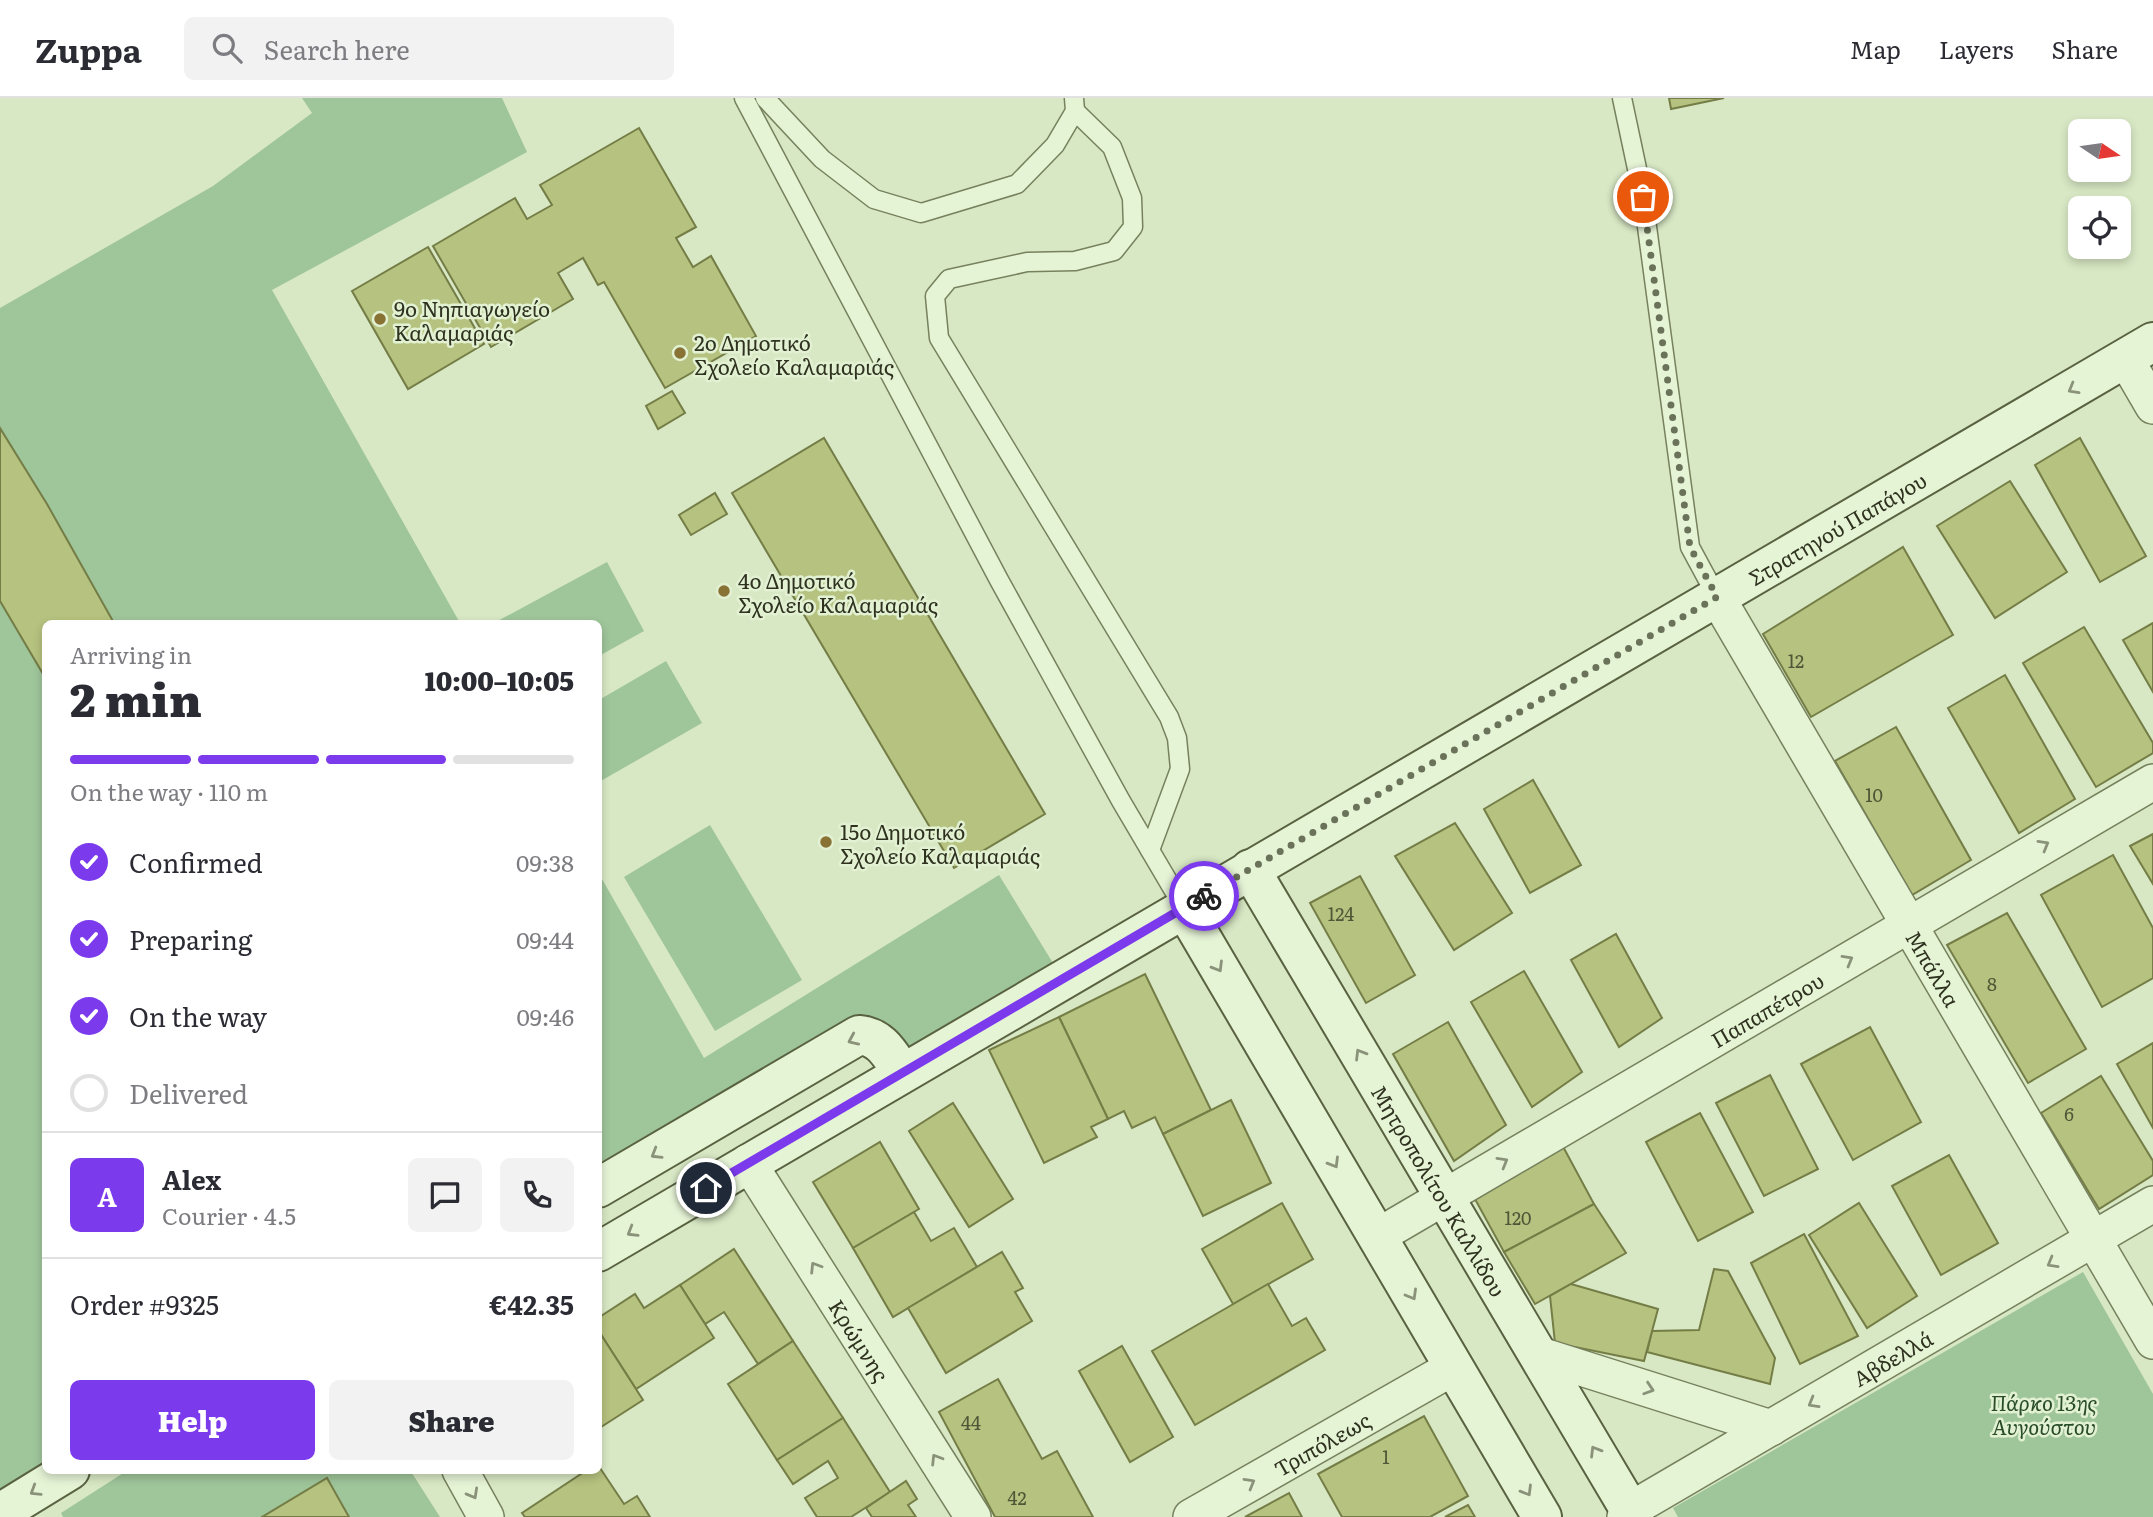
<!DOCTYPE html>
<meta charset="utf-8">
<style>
body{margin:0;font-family:Literata,serif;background:#f2f2f3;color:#2b2b33;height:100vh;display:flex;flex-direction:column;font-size:26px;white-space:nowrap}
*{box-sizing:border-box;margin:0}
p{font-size:23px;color:#7c7c81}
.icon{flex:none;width:38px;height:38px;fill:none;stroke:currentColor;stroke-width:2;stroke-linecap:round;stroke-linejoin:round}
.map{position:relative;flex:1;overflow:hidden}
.sheet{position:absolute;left:42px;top:522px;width:560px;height:854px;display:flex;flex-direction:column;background:#fff;border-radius:10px;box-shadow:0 4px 10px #0003}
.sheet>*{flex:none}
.needle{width:46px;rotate:103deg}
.controls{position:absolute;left:2068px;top:21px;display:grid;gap:14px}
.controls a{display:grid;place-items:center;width:63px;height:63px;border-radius:10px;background:#fff;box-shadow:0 4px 10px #0003;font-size:35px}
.pin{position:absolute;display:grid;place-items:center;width:60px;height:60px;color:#fff;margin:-30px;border:4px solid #fff;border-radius:50%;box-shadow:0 2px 7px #0007}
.courier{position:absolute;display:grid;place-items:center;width:70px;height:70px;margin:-35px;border:5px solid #7c3aed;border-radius:50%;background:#fff;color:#222;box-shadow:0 2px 9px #0007}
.summary em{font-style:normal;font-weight:800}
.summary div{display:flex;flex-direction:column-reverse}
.summary{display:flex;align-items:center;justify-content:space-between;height:119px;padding:0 28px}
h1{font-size:46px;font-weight:800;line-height:52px}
.bar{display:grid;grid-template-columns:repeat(4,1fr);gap:10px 7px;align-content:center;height:84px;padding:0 28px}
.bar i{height:9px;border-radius:5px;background:#e1e1e2}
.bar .selected{background:#7c3aed}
.bar p{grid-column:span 4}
.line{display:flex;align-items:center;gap:18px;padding:0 28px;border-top:2px solid #e1e1e2}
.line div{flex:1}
.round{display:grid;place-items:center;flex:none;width:74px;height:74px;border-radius:10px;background:#f2f2f3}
ol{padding:0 28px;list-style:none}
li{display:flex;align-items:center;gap:21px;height:77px}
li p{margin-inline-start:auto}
li .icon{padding:7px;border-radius:50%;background:#7c3aed;color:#fff;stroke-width:4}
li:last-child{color:#7c7c81}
li i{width:38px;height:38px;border:4px solid #e1e1e2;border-radius:50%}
.action{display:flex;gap:14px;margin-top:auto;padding:14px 28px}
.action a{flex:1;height:80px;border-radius:10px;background:#7c3aed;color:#fff;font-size:28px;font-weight:800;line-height:80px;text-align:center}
.action a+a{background:#f2f2f3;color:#2b2b33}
header{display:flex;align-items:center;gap:42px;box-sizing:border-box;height:98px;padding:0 35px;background:#fff;border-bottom:2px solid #e1e1e2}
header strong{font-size:33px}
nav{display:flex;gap:38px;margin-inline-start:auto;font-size:24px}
.search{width:490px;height:63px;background:#f2f2f3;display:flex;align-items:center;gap:18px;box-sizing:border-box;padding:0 24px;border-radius:10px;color:#7c7c81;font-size:26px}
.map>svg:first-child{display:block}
.green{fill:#9fc59a}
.building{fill:#b6c27f;stroke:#747d46;stroke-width:2}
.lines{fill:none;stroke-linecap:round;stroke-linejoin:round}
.lane-casing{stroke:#76815d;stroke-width:21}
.street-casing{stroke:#76815d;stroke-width:38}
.secondary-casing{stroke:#596240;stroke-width:42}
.lane{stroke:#e6f4d6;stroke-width:18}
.street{stroke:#e6f4d6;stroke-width:35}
.secondary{stroke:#e6f4d6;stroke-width:38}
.oneway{stroke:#8a937a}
.done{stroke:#6a7259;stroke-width:7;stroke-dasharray:0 12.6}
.route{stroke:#7c3aed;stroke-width:9}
.poi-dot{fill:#887334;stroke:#e3f1d3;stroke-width:2.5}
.labels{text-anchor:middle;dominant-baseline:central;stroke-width:5;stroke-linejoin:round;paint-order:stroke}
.number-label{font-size:18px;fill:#505637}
.poi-label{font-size:21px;fill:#2e321f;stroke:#e3f1d3;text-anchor:start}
.street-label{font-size:21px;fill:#2e321f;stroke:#e3f1d3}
.park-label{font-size:21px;font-style:italic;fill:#284c28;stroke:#e3f1d3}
</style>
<header>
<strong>Zuppa</strong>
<div class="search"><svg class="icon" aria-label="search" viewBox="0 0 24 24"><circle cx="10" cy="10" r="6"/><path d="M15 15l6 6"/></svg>Search here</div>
<nav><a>Map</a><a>Layers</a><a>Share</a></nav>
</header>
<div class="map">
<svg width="2153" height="1419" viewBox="0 0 2153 1419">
<rect width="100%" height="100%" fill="#d8e8c4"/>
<!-- green -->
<g class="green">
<polygon points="302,0 502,0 527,54 272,192 460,525 46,525 46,1372 0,1408 0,210 213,88 312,15"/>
<polygon points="607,464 644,533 599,558 598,525 494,525"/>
<polygon points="666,563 702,625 599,684 599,602"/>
<polygon points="710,727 802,882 715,933 624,779"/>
<polygon points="598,774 704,960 999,777 1056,870 902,972 882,940 599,1086"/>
<polygon points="2083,1174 2153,1296 2153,1419 1678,1419 1673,1410"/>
<polygon points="128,1372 410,1372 440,1419 63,1419 61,1415"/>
</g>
<!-- building -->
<g class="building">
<polygon points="1669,0 1724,0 1671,11"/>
<polygon points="639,30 696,129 676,140 693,169 711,158 756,238 665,290 604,184 598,187 583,160 558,175 573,201 491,249 433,148 515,100 527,121 552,107 540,87"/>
<polygon points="428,149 484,246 408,291 352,193"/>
<polygon points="672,293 685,315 658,331 646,308"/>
<polygon points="0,330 47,406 114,525 46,525 46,581 0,503"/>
<polygon points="824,340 1045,716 954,770 732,395"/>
<polygon points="2080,340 2146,458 2100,484 2035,367"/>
<polygon points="2010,383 2067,474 1995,520 1937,428"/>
<polygon points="715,395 727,416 691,437 679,417"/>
<polygon points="1903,449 1953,537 1811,619 1763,536"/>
<polygon points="2153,525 2153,594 2123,542"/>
<polygon points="2084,529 2153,645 2153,655 2096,689 2023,565"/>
<polygon points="2005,577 2075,701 2019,735 1948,610"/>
<polygon points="1896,629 1971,762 1912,797 1835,663"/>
<polygon points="1533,682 1581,767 1530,795 1484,711"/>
<polygon points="1455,725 1512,815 1454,852 1395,758"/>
<polygon points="2153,736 2153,786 2130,748"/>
<polygon points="2113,757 2153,830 2153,880 2102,909 2041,797"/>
<polygon points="1360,778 1415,877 1366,905 1310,805"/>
<polygon points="2007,815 2086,951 2028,985 1947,847"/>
<polygon points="1616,836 1662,920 1619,949 1571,862"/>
<polygon points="1524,873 1582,974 1532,1009 1471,904"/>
<polygon points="1145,876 1211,1012 1163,1036 1155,1019 1132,1030 1124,1013 1108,1021 1059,919"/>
<polygon points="1059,919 1108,1021 1091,1029 1097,1039 1044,1065 989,952"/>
<polygon points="1448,924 1506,1027 1454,1063 1393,956"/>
<polygon points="1870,929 1921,1024 1853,1062 1801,966"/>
<polygon points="2153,945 2153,1030 2117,966"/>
<polygon points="1770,977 1818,1071 1764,1098 1716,1005"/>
<polygon points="2101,978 2153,1063 2153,1077 2099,1111 2041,1015"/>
<polygon points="1231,1002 1271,1085 1203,1118 1163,1036"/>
<polygon points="953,1005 1013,1101 969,1129 909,1033"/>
<polygon points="1700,1015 1753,1114 1698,1143 1646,1044"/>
<polygon points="1560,1043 1594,1106 1504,1154 1470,1092"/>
<polygon points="880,1044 919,1111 853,1150 813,1084"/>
<polygon points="1949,1057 1998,1145 1941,1177 1892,1088"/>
<polygon points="1282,1105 1313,1161 1233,1206 1202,1151"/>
<polygon points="1859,1105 1917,1198 1867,1230 1809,1137"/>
<polygon points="1594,1106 1626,1155 1535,1206 1504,1154"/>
<polygon points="914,1114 931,1143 954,1130 977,1169 893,1219 853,1150"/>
<polygon points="1804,1136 1858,1238 1800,1266 1751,1165"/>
<polygon points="734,1151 793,1243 758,1266 724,1214 705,1226 680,1187"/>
<polygon points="1002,1154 1023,1190 1015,1194 1032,1223 946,1275 908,1210"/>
<polygon points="1714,1171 1728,1173 1775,1260 1770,1286 1647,1254 1652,1233 1699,1232"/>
<polygon points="1268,1186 1292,1228 1306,1220 1325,1252 1195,1327 1152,1253"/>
<polygon points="1571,1186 1658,1211 1644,1263 1555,1245 1550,1198"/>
<polygon points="680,1187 714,1240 636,1291 598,1232 598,1220 635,1196 644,1210"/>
<polygon points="598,1232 643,1302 598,1331"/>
<polygon points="793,1243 843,1320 777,1362 728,1286"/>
<polygon points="1122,1248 1173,1339 1130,1364 1079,1273"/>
<polygon points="998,1281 1042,1361 1057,1353 1093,1419 995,1419 939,1314"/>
<polygon points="1424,1318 1468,1398 1430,1419 1342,1419 1318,1376"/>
<polygon points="843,1320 890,1394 851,1419 817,1419 805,1400 838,1380 828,1363 793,1386 777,1362"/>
<polygon points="598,1367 624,1406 637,1398 650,1419 525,1419 522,1415 587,1372 598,1372"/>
<polygon points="327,1380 349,1419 262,1419"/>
<polygon points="906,1383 917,1401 908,1407 916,1419 872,1419 866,1410"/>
<polygon points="1289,1395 1302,1419 1245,1419"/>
<polygon points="1468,1407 1475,1419 1445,1419"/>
</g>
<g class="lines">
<defs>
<g id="lane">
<polyline points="744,0 999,482 1121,703 1184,810"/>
<polyline points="765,0 822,61 874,101 921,115 1017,86 1055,47 1075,13 1074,0"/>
<polyline points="1622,0 1643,99 1690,449 1717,499"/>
<polyline points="1075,13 1112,49 1132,100 1133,129 1114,153 1075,163 1027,164 949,181 935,198 939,240 1169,619 1177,640 1180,671 1150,752"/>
</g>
<g id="street">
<polyline points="2125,260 2153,308"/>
<path id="s1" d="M1717,499L2153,1243"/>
<path id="s2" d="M748,1064L973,1419"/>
<path id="s3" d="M1378,1138L2153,684"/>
<polyline points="1537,1256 1771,1330"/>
<polyline points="460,1372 486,1419"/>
<path id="s4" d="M1191,1419L1454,1269"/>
<path id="s5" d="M1625,1419L1630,1412L2153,1106"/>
</g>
<g id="secondary">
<path id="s6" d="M1250,771L1634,1419"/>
<polyline points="1184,810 1542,1419"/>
<path d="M598,1090L859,937C882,939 890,957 902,974"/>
<path id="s7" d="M598,1154L2153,244"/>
<polyline points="0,1415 70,1372"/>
</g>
</defs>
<!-- lane casing -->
<use href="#lane" class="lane-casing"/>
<!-- street casing -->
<use href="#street" class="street-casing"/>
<!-- secondary casing -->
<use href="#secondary" class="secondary-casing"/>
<!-- lane -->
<use href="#lane" class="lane"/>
<!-- street -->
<use href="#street" class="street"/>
<!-- secondary -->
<use href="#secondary" class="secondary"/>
</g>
<!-- one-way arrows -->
<defs><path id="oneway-chevron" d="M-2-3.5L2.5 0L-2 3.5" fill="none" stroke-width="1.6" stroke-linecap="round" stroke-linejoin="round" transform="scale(1.75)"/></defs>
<g class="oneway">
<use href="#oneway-chevron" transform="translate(2073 291) rotate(150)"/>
<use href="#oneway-chevron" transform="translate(2044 747) rotate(-30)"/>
<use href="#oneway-chevron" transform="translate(1848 862) rotate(-30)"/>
<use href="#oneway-chevron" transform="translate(1218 869) rotate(59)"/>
<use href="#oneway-chevron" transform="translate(853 942) rotate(156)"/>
<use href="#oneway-chevron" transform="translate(1360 956) rotate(-121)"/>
<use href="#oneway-chevron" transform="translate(656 1056) rotate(149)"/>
<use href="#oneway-chevron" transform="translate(1503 1064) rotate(-30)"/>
<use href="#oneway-chevron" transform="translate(1334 1065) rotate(59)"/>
<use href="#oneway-chevron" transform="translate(632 1134) rotate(149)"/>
<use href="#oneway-chevron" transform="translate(2052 1165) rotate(150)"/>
<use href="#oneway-chevron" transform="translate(815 1169) rotate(-122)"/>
<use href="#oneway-chevron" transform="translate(1412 1197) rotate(60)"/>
<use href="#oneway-chevron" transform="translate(1649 1291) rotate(18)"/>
<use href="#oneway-chevron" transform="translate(1813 1305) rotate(150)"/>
<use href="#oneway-chevron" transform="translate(1595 1353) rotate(-121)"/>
<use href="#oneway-chevron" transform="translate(936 1361) rotate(-122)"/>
<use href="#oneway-chevron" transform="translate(1250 1385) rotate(-30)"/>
<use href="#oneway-chevron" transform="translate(35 1393) rotate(148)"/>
<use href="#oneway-chevron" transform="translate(1527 1393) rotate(59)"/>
<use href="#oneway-chevron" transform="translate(473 1396) rotate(61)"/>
</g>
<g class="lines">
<!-- done -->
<polyline class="done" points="1204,798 1717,499 1690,449 1643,99"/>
<!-- route -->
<polyline class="route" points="706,1090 1204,798"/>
</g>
<!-- markers -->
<g class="poi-dot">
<circle cx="380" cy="221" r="7"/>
<circle cx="680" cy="255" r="7"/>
<circle cx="724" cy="493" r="7"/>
<circle cx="826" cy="744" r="7"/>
</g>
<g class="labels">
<!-- number labels -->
<g class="number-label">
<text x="1796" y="562">12</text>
<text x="1874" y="696">10</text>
<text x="1341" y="815">124</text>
<text x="1992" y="885">8</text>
<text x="2069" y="1015">6</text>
<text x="1518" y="1119">120</text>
<text x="971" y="1324">44</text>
<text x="1386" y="1358">1</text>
<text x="1017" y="1399">42</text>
</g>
<!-- poi labels -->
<g class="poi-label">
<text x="394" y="209">9ο Νηπιαγωγείο<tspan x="394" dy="24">Καλαμαριάς</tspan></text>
<text x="694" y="243">2ο Δημοτικό<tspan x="694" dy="24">Σχολείο Καλαμαριάς</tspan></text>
<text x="738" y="481">4ο Δημοτικό<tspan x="738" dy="24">Σχολείο Καλαμαριάς</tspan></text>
<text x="840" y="732">15ο Δημοτικό<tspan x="840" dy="24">Σχολείο Καλαμαριάς</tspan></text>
</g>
<!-- street labels -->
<g class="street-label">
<text stroke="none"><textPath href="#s7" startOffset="1435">Στρατηγού Παπάγου</textPath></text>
<text stroke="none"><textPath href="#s1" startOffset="430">Μπάλλα</textPath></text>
<text stroke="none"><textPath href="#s3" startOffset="450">Παπαπέτρου</textPath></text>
<text stroke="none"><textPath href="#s6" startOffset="373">Μητροπολίτου Καλλίδου</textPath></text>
<text stroke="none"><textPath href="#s2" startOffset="210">Κρώμνης</textPath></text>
<text stroke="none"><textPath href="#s5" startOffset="312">Αβδελλά</textPath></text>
<text stroke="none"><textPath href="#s4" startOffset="150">Τριπόλεως</textPath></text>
</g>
<!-- park labels -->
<g class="park-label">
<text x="2044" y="1303">Πάρκο 13ης<tspan x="2044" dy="24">Αυγούστου</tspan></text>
</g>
</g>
</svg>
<div class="controls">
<a><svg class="needle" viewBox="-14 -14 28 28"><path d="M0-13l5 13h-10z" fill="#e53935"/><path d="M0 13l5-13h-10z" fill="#7c7c81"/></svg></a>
<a><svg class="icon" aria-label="locate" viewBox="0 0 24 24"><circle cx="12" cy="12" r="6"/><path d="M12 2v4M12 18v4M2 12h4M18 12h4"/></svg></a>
</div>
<div class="pin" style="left:1643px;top:99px;background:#ea580c"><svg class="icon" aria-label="bag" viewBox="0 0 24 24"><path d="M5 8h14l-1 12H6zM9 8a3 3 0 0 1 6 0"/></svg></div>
<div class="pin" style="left:706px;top:1090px;background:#1f2937"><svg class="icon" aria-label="home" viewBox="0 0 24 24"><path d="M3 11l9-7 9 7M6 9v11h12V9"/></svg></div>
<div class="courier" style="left:1204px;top:798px"><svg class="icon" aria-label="bike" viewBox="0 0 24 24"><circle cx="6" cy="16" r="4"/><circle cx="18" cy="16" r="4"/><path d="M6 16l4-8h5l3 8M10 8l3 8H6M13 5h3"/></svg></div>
<section class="sheet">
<div class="summary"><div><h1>2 min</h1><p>Arriving in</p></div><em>10:00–10:05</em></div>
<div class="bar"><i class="selected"></i><i class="selected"></i><i class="selected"></i><i></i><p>On the way · 110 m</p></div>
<ol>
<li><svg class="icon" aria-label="check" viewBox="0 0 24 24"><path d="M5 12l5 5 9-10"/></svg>Confirmed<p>09:38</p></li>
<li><svg class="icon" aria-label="check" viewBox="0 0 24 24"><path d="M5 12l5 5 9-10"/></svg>Preparing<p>09:44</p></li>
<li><svg class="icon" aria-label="check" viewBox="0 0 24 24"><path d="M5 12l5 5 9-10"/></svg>On the way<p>09:46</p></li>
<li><i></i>Delivered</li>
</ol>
<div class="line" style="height:126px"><b class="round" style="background:#7c3aed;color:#fff">A</b><div><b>Alex</b><p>Courier · 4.5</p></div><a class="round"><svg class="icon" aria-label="chat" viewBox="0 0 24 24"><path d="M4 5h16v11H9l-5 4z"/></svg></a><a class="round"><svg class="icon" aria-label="phone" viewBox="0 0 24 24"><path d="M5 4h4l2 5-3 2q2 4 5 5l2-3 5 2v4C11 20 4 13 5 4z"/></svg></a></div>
<div class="line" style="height:91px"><div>Order #9325</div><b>€42.35</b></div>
<div class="action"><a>Help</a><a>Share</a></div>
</section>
</div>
